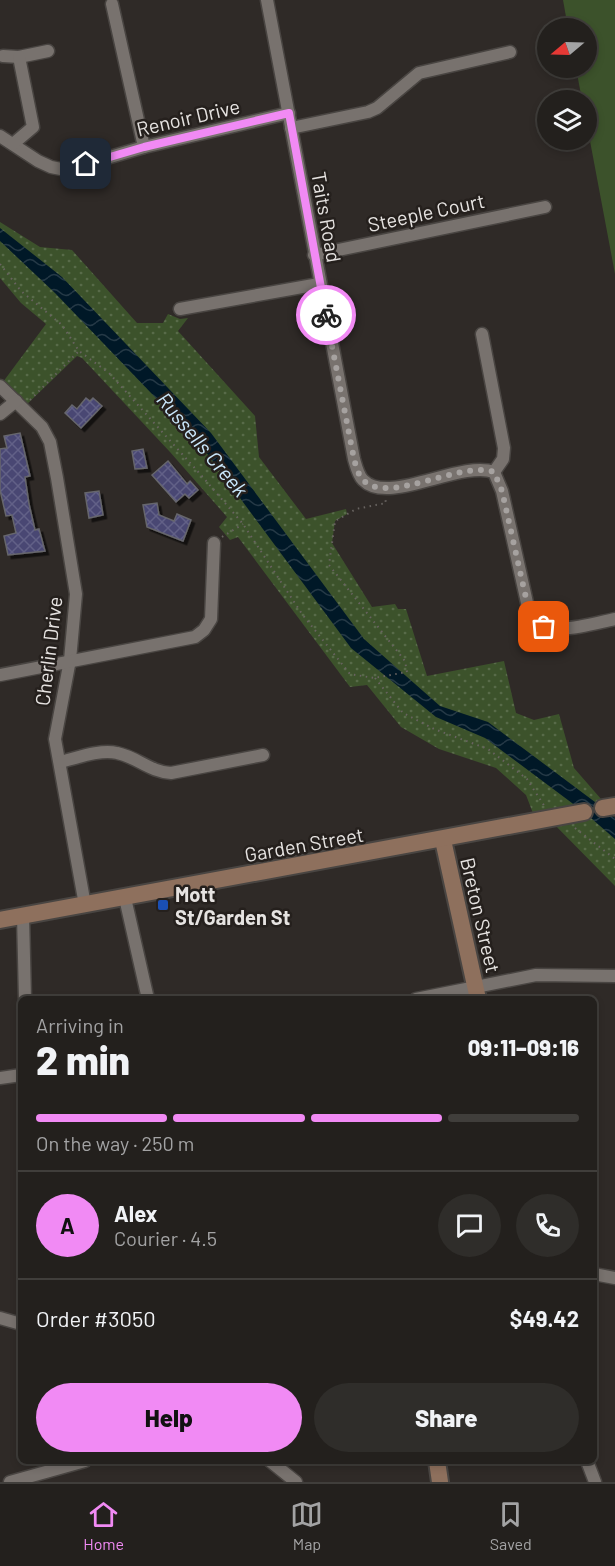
<!DOCTYPE html>
<meta charset="utf-8">
<style>
body{margin:0;font-family:Barlow,sans-serif;background:#2f2d2a;color:#f1f3f6;height:100vh;display:flex;flex-direction:column;font-size:22px;white-space:nowrap}
*{box-sizing:border-box;margin:0}
p{font-size:20px;color:#a3a3a4}
.icon{flex:none;width:33px;height:33px;fill:none;stroke:currentColor;stroke-width:2;stroke-linecap:round;stroke-linejoin:round}
.map{position:relative;flex:1;overflow:hidden}
.sheet{position:absolute;left:18px;top:996px;width:579px;height:468px;display:flex;flex-direction:column;background:#23201d;border-radius:9px;box-shadow:0 3px 9px #0003,0 0 0 2px #403e3b}
.sheet>*{flex:none}
.needle{width:39px;rotate:251deg}
.fabs{position:absolute;left:537px;top:18px;display:grid;gap:12px}
.fabs a{display:grid;place-items:center;width:60px;height:60px;border-radius:50%;background:#23201d;box-shadow:0 3px 9px #0003,0 0 0 2px #403e3b;font-size:30px}
.pin{position:absolute;display:grid;place-items:center;width:51px;height:51px;color:#fff;margin:-26px;border-radius:12px;box-shadow:0 3px 9px #0006}
.courier{position:absolute;display:grid;place-items:center;width:60px;height:60px;margin:-30px;border:4px solid #f18af4;border-radius:50%;background:#fff;color:#222;box-shadow:0 2px 8px #0007}
.overview em{font-style:normal;font-weight:800}
.overview div{display:flex;flex-direction:column-reverse}
.overview{display:flex;align-items:center;justify-content:space-between;height:102px;padding:0 18px}
h1{font-size:39px;font-weight:800;line-height:45px}
.bar{display:grid;grid-template-columns:repeat(4,1fr);gap:9px 6px;align-content:center;height:72px;padding:0 18px}
.bar i{height:8px;border-radius:4px;background:#403e3b}
.bar .active{background:#f18af4}
.bar p{grid-column:span 4}
.line{display:flex;align-items:center;gap:15px;padding:0 18px;border-top:2px solid #403e3b}
.line div{flex:1}
.round{display:grid;place-items:center;flex:none;width:63px;height:63px;border-radius:32px;background:#2f2d2a}
.button{display:flex;gap:12px;margin-top:auto;padding:12px 18px}
.button a{flex:1;height:69px;border-radius:36px;background:#f18af4;color:#111;font-size:24px;font-weight:800;line-height:69px;text-align:center}
.button a+a{background:#2f2d2a;color:#f1f3f6}
.tab-bar{display:flex;justify-content:space-around;align-items:center;height:84px;border-top:2px solid #403e3b;background:#23201d;font-size:16px;color:#a3a3a4}
.tab-bar a{display:grid;justify-items:center;gap:3px}
.tab-bar .active{color:#f18af4}
.map>svg:first-child{display:block}
.park{fill:url(#park-dots)}
.garden{fill:#3c522b}
.water{fill:url(#water-waves)}
.building{fill:url(#building-cross-hatch);stroke:#66666c;stroke-width:1.5;filter:url(#shadow)}
.lines{fill:none;stroke-linecap:round;stroke-linejoin:round}
.street-casing{stroke:#494542;stroke-width:15}
.secondary-casing{stroke:#494542;stroke-width:20}
.path{stroke:#696461;stroke-width:2;stroke-dasharray:1.5 4.5;stroke-linecap:butt}
.street{stroke:#78726e;stroke-width:12}
.secondary{stroke:#8e705d;stroke-width:16}
.done{stroke:#a6a2a0;stroke-width:6;stroke-dasharray:0 10.8}
.route{stroke:#f18af4;stroke-width:8}
.transit-dot{fill:#1a4fb4;stroke:#25201d;stroke-width:2}
.labels{text-anchor:middle;dominant-baseline:central;stroke-width:5;stroke-linejoin:round;paint-order:stroke}
.street-label{font-size:20px;fill:#e6e3e1;stroke:#25201d}
.poi-label{font-size:20px;font-weight:bold;fill:#e6e3e1;stroke:#25201d;text-anchor:start}
.water-label{font-size:21px;font-style:italic;fill:#cae8fc;stroke:#25201d}
</style>
<div class="map">
<svg width="615" height="1482" viewBox="0 0 615 1482">
<defs>
<pattern id="park-dots" width="8" height="8" patternUnits="userSpaceOnUse" patternTransform="scale(1.5)"><rect width="8" height="8" fill="#3c522b"/><path d="M2 2h.1M6 6h.1" fill="none" stroke="#586b49" stroke-width="1.8" stroke-linecap="round"/></pattern>
<pattern id="water-waves" width="16" height="10" patternUnits="userSpaceOnUse" patternTransform="scale(1.5)"><rect width="16" height="10" fill="#001827"/><path d="M0 5q4-4 8 0t8 0" fill="none" stroke="#253946"/></pattern>
<pattern id="building-cross-hatch" width="8" height="8" patternUnits="userSpaceOnUse" patternTransform="scale(1.5)"><rect width="8" height="8" fill="#484673"/><path d="M0 0l8 8M0 8l8-8" fill="none" stroke="#626187"/></pattern>
<filter id="shadow"><feDropShadow dx="3.5" dy="3.5" stdDeviation="0" flood-color="#0009"/></filter>
</defs>
<rect width="100%" height="100%" fill="#2f2a27"/>
<!-- park -->
<polygon class="park" points="0,222 40,247 72,250 137,323 163,323 168,314 180,319 188,318 178,331 255,416 259,457 306,519 346,509 347,514 335,521 332,543 372,607 395,604 398,609 406,609 427,676 504,661 516,713 534,720 559,714 574,768 608,807 595,809 615,821 615,886 549,819 536,821 526,795 496,768 439,749 401,727 367,685 350,687 238,537 230,540 219,527 227,517 170,452 82,358 77,356 23,408 0,386 46,324 21,303 0,278"/>
<!-- garden -->
<polygon class="garden" points="563,0 615,0 615,274 587,125 586,100 582,100 576,68 586,68 586,28 568,28"/>
<!-- water -->
<polygon class="water" points="0,228 62,277 211,433 364,639 440,706 488,722 603,808 615,818 615,839 584,812 485,738 436,717 351,648 200,444 55,293 0,241"/>
<!-- building -->
<g class="building">
<polygon points="86,398 90,401 93,398 102,406 81,428 65,413 72,405 77,409"/>
<polygon points="20,433 30,476 25,477 29,504 35,530 39,529 45,551 8,555 4,536 16,533 12,515 6,516 0,490 0,449 7,448 4,436"/>
<polygon points="143,449 147,468 135,469 132,451"/>
<polygon points="168,461 187,484 190,481 198,490 189,498 185,494 176,502 152,475"/>
<polygon points="99,491 103,515 89,518 85,493"/>
<polygon points="157,503 159,515 174,521 177,514 191,520 183,541 147,527 143,505"/>
</g>
<g class="lines">
<defs>
<g id="street">
<path d="M267,0L354,459C356,466 358,475 363,480C388,506 460,460 494,472L502,491L530,616C548,639 590,624 615,619"/>
<polyline points="112,4 144,147"/>
<polyline points="3,56 19,57 48,51"/>
<polyline points="291,128 368,112 377,108 419,73 510,52"/>
<polyline points="0,136 38,161 51,167 66,170 144,147 289,113"/>
<polyline points="13,144 33,127 19,57"/>
<polyline points="314,255 545,207"/>
<polyline points="180,309 319,284"/>
<polyline points="482,334 504,448 503,459 494,472"/>
<polyline points="0,386 42,427 50,442 57,478 76,594 70,660 55,739 85,905"/>
<polyline points="0,414 16,401"/>
<polyline points="0,675 195,637 204,630 211,619 214,543"/>
<path d="M60,762C77,758 100,749 117,753C137,757 150,772 171,773L263,755"/>
<polyline points="125,898 148,999"/>
<polyline points="23,916 25,999"/>
<polyline points="416,999 536,975 615,976"/>
<polyline points="0,1078 21,1075"/>
<polyline points="594,1274 615,1278"/>
<polyline points="0,1318 21,1324"/>
<polyline points="270,1461 296,1482"/>
<polyline points="587,1461 595,1482"/>
<polyline points="10,1482 85,1461"/>
</g>
<g id="secondary">
<polyline points="603,808 615,806"/>
<polyline points="443,840 478,999"/>
<polyline points="0,920 584,812"/>
<polyline points="437,1461 440,1482"/>
</g>
</defs>
<!-- street casing -->
<use href="#street" class="street-casing"/>
<!-- secondary casing -->
<use href="#secondary" class="secondary-casing"/>
<!-- path -->
<g class="path">
<polyline points="0,264 21,291 62,325 79,351 109,373 201,475 243,524 302,614 350,674 374,678 407,672 405,661 329,565 335,521 356,509 386,503 385,498"/>
<polyline points="30,400 79,351"/>
<polyline points="222,537 243,524"/>
<polyline points="375,678 403,713 434,729 488,749 527,779 545,807"/>
<polyline points="575,828 615,859"/>
</g>
<!-- street -->
<use href="#street" class="street"/>
<!-- secondary -->
<use href="#secondary" class="secondary"/>
</g>
<g class="lines">
<!-- done -->
<path class="done" d="M326,315L354,459C356,466 358,475 363,480C388,506 460,460 494,472L502,491L530,616L536,623L544,627"/>
<!-- route -->
<polyline class="route" points="86,164 144,147 289,113 326,315"/>
</g>
<!-- markers -->
<rect class="transit-dot" x="157" y="899" width="12" height="12" rx="3"/>
<g class="labels">
<!-- street labels -->
<g class="street-label">
<text transform="translate(188 117) rotate(-13)">Renoir Drive</text>
<text transform="translate(426 212) rotate(-12)">Steeple Court</text>
<text transform="translate(327 217) rotate(80)">Taits Road</text>
<text transform="translate(48 651) rotate(-83)">Cherlin Drive</text>
<text transform="translate(304 844) rotate(-10)">Garden Street</text>
<text transform="translate(481 915) rotate(77)">Breton Street</text>
</g>
<!-- poi labels -->
<g class="poi-label">
<text x="175" y="894">Mott<tspan x="175" dy="23">St/Garden St</tspan></text>
</g>
<!-- water labels -->
<g class="water-label">
<text transform="translate(203 444) rotate(50)">Russells Creek</text>
</g>
</g>
</svg>
<div class="fabs">
<a><svg class="needle" viewBox="-14 -14 28 28"><path d="M0-13l5 13h-10z" fill="#e53935"/><path d="M0 13l5-13h-10z" fill="#a3a3a4"/></svg></a>
<a><svg class="icon" aria-label="layers" viewBox="0 0 24 24"><path d="M12 4l9 5-9 5-9-5zM3 14l9 5 9-5"/></svg></a>
</div>
<div class="pin" style="left:544px;top:627px;background:#ea580c"><svg class="icon" aria-label="bag" viewBox="0 0 24 24"><path d="M5 8h14l-1 12H6zM9 8a3 3 0 0 1 6 0"/></svg></div>
<div class="pin" style="left:86px;top:164px;background:#1f2937"><svg class="icon" aria-label="home" viewBox="0 0 24 24"><path d="M3 11l9-7 9 7M6 9v11h12V9"/></svg></div>
<div class="courier" style="left:326px;top:315px"><svg class="icon" aria-label="bike" viewBox="0 0 24 24"><circle cx="6" cy="16" r="4"/><circle cx="18" cy="16" r="4"/><path d="M6 16l4-8h5l3 8M10 8l3 8H6M13 5h3"/></svg></div>
<section class="sheet">
<div class="overview"><div><h1>2 min</h1><p>Arriving in</p></div><em>09:11–09:16</em></div>
<div class="bar"><i class="active"></i><i class="active"></i><i class="active"></i><i></i><p>On the way · 250 m</p></div>
<div class="line" style="height:108px"><b class="round" style="background:#f18af4;color:#111">A</b><div><b>Alex</b><p>Courier · 4.5</p></div><a class="round"><svg class="icon" aria-label="chat" viewBox="0 0 24 24"><path d="M4 5h16v11H9l-5 4z"/></svg></a><a class="round"><svg class="icon" aria-label="phone" viewBox="0 0 24 24"><path d="M5 4h4l2 5-3 2q2 4 5 5l2-3 5 2v4C11 20 4 13 5 4z"/></svg></a></div>
<div class="line" style="height:78px"><div>Order #3050</div><b>$49.42</b></div>
<div class="button"><a>Help</a><a>Share</a></div>
</section>
</div>
<nav class="tab-bar">
<a class="active"><svg class="icon" aria-label="home" viewBox="0 0 24 24"><path d="M3 11l9-7 9 7M6 9v11h12V9"/></svg>Home</a>
<a><svg class="icon" aria-label="map" viewBox="0 0 24 24"><path d="M3 6l6-2 6 2 6-2v14l-6 2-6-2-6 2zM9 4v14M15 6v14"/></svg>Map</a>
<a><svg class="icon" aria-label="saved" viewBox="0 0 24 24"><path d="M7 4h10v16l-5-4-5 4z"/></svg>Saved</a>
</nav>
